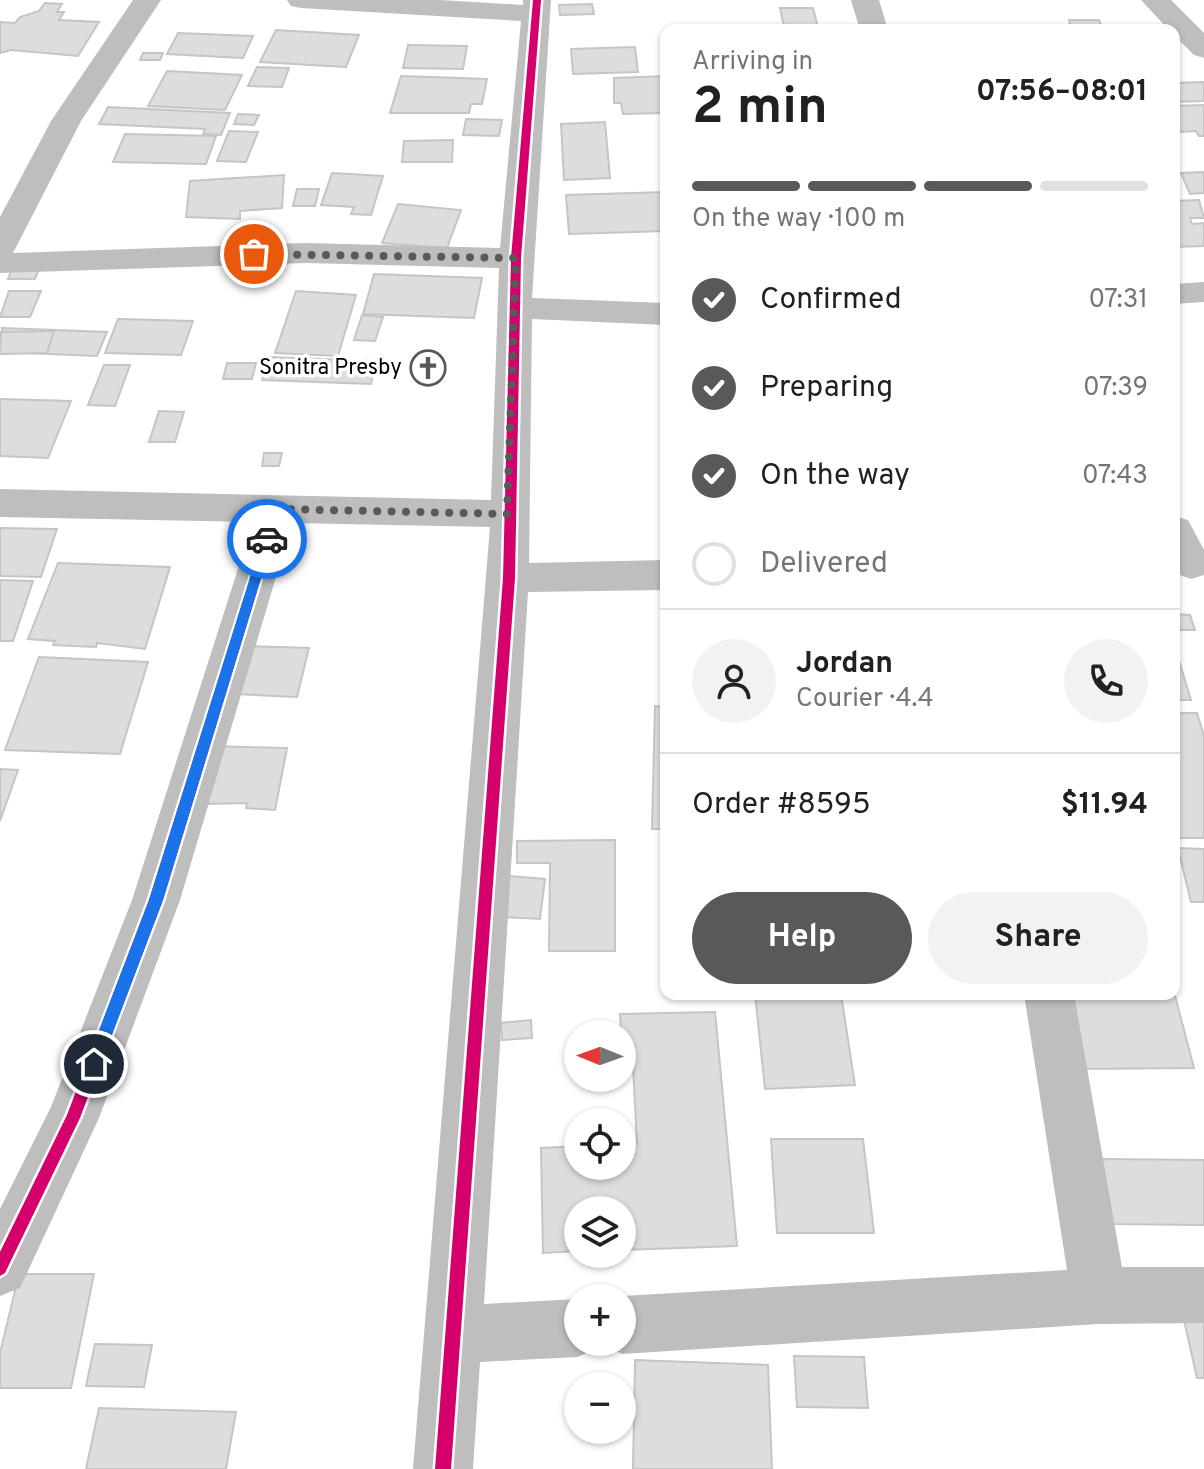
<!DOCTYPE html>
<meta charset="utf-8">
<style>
body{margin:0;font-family:Overpass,sans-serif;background:#f2f2f2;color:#202124;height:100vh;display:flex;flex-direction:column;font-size:30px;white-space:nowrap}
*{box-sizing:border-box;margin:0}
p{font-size:26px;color:#757577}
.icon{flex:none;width:44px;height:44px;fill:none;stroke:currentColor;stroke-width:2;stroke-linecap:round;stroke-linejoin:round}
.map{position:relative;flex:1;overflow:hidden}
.side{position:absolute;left:660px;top:24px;width:520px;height:976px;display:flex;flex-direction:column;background:#fff;border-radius:16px;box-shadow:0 2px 6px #0004}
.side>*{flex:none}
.needle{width:52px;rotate:271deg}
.buttons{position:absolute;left:564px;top:1020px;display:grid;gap:16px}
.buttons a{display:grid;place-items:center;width:72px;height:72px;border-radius:50%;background:#fff;box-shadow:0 2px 6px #0004;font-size:40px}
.pin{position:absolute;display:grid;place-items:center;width:68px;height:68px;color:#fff;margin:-34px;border:4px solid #fff;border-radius:50%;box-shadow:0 2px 8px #0007}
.courier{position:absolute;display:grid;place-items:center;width:80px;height:80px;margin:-40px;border:6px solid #1a73e8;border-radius:50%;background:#fff;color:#222;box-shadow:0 2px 10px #0007}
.summary em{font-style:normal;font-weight:700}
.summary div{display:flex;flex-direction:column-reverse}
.summary{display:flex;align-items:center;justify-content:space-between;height:136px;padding:0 32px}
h1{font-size:52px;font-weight:700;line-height:60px}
.bar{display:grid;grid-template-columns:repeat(4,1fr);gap:12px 8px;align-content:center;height:96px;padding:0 32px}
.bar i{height:10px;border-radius:6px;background:#e0e0e0}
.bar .on{background:#595959}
.bar p{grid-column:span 4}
.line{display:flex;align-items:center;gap:20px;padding:0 32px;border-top:2px solid #e0e0e0}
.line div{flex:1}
.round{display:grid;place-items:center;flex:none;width:84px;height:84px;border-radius:42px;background:#f2f2f2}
ol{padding:0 32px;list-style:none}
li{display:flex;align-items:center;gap:24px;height:88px}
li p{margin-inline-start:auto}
li .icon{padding:8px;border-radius:50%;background:#595959;color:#fff;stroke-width:4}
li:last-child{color:#757577}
li i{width:44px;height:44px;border:4px solid #e0e0e0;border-radius:50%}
.action{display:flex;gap:16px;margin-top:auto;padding:16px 32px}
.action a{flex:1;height:92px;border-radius:48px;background:#595959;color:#fff;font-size:32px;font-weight:700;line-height:92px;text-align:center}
.action a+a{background:#f2f2f2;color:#202124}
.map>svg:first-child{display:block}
.building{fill:#ddd;stroke:#c5c5c5;stroke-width:2}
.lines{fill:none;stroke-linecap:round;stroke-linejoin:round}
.minor{fill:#bebebe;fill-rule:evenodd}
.cycleway-casing{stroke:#fff;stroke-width:5}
.cycleway{fill:#d6006c;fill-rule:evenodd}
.route{fill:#1a73e8}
.done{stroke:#595959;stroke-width:8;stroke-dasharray:0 14.4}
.labels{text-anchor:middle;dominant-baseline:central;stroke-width:7;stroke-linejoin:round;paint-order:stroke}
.poi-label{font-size:22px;fill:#000;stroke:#fff;text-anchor:end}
</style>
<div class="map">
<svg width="1204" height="1469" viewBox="0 0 1204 1469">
<rect width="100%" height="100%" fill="#fff"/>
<!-- building -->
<g class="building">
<polygon points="45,3 62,4 57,12 64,12 59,20 99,22 78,56 11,50 0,53 0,22 15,23 20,17 39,11"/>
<polygon points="592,4 594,14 560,15 559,5"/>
<polygon points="780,8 813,8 818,27 784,27"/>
<polygon points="1069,20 1099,20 1103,30 1071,29"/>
<polygon points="276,30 359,35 346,67 260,62"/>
<polygon points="178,33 253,36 243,58 167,54"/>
<polygon points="408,45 467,46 463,69 403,68"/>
<polygon points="635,47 638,72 573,74 571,49"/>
<polygon points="143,53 163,53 160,60 140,60"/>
<polygon points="257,67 289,68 282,87 248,86"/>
<polygon points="167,71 242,75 225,110 148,106"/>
<polygon points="401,76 487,79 482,104 471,104 469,113 390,113"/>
<polygon points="666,76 666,113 623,114 621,103 614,103 614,78"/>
<polygon points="1204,82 1204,101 1174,102 1174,83"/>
<polygon points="1204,105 1204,136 1199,136 1196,131 1179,132 1174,106"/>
<polygon points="108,107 230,113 221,135 203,134 205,129 99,124"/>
<polygon points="238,114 259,115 254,125 234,124"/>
<polygon points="466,119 502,120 499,136 463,135"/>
<polygon points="605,122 610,178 564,180 561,124"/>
<polygon points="229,131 258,132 246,162 217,161"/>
<polygon points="125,134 216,136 206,164 113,162"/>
<polygon points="453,140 452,162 402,162 404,141"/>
<polygon points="1204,172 1204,193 1190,194 1181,173"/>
<polygon points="332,173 383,176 371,215 351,214 354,207 321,205"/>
<polygon points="284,175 282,208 240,211 240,219 186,217 190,181"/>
<polygon points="297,189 319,189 315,206 293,206"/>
<polygon points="666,192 666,231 569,234 566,195"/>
<polygon points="1199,200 1204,218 1190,218 1192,224 1204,223 1204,246 1174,247 1174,201"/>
<polygon points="398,204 461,210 447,248 382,243"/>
<polygon points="12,269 39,269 35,279 8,279"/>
<polygon points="374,274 482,278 474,318 363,314"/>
<polygon points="9,291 41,291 30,317 0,317"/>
<polygon points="296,291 356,295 338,356 275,353"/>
<polygon points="362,315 383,317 375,341 354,340"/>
<polygon points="118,319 193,321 181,355 105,353"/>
<polygon points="2,328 107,332 97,356 0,352"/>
<polygon points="54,331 47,353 0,354 1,332"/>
<polygon points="269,357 376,361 371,384 262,380"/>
<polygon points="227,363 256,363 252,379 223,379"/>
<polygon points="104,365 130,365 115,406 88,405"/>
<polygon points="0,399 71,401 48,458 0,456"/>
<polygon points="159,411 184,412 175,442 149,442"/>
<polygon points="264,453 282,453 279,466 262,466"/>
<polygon points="0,528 57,529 41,577 0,576"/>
<polygon points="58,563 170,567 145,649 97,643 96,647 53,645 55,641 28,639"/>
<polygon points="0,580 33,581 13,641 0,641"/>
<polygon points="1176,614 1190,615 1195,630 1181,630"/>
<polygon points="1174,644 1191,700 1174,700"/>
<polygon points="248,646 309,648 297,697 235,694"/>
<polygon points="39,657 148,662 120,754 5,750"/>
<polygon points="655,706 666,707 666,829 652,829"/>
<polygon points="1174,713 1197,713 1204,736 1204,838 1174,838"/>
<polygon points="210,746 287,748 275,810 246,808 247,803 207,804"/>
<polygon points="0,769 18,770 0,821"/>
<polygon points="615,840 615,951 549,951 550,863 517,863 517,841"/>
<polygon points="1178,848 1204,849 1204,902 1191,902"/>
<polygon points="509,876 545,879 540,919 503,917"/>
<polygon points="1174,992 1194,1068 1074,1069 1057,994"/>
<polygon points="755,994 841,994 855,1085 765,1089"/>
<polygon points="715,1012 737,1246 622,1250 622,1210 578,1210 578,1251 543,1253 541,1148 578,1146 578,1166 622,1166 622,1144 637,1144 633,1066 623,1067 620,1014"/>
<polygon points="531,1020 532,1038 502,1040 501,1023"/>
<polygon points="771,1139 863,1139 874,1233 777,1233"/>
<polygon points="1100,1159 1204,1160 1204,1225 1112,1224"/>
<polygon points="19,1274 94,1274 71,1388 0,1388 0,1353"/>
<polygon points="1184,1320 1204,1320 1204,1378 1197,1378"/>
<polygon points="95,1344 152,1345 144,1387 86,1386"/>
<polygon points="794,1356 864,1357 868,1408 797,1407"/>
<polygon points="635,1360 768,1365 772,1469 633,1469"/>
<polygon points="99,1408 236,1412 226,1469 86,1469"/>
</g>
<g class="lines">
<!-- minor -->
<g class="minor">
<polygon points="133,0 161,0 81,121 13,253 306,243 500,248 521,21 301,8 291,6 287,0 440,0 523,5 523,0 551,0 532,298 666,303 666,325 532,319 529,563 666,560 666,590 528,592 484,1304 578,1299 578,1342 622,1342 622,1298 618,1298 622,1296 1067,1270 1024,994 1074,994 1122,1267 1204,1267 1204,1323 1099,1324 622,1354 601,1343 598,1348 578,1357 480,1362 473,1469 413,1469 490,527 292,523 180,900 99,1118 20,1288 0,1296 0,1209 51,1107 132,900 253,522 0,517 0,489 491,500 499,268 306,263 0,273 0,217 51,121"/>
<polygon points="851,0 879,0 888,30 860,30"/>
<polygon points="1141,0 1171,0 1204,33 1204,58 1194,55 1174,35 1174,30 1169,30"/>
<polygon points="1204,282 1204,302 1174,304 1174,284"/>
<polygon points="1174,516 1188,520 1204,550 1204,575 1191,579 1177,574 1174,569"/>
</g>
<defs>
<g id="cycleway">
<polygon points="533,0 541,0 521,258 515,578 451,1469 435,1469 503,578 511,258"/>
<polygon points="277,505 282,509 163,900 80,1118 5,1273 0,1276 0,1252 67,1115 149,900 272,509"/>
</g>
</defs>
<!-- cycleway casing -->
<use href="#cycleway" class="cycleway-casing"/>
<!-- cycleway -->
<use href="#cycleway" class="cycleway"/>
</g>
<!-- route -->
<polygon class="route" points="263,536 273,539 163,900 101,1064 94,1071 86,1064 149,900"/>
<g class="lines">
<!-- done -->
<polyline class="done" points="254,254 516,258 507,514 277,509 267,539"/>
</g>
<!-- icons -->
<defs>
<symbol id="church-ring" viewBox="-11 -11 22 22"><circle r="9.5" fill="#fff" stroke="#595959" stroke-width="1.5"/><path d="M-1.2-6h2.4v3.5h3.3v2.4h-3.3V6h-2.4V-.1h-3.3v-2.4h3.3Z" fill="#595959"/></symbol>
</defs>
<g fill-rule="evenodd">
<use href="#church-ring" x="408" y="348" width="40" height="40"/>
</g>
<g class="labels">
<!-- poi labels -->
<g class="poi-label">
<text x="402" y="368">Sonitra Presby</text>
</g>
</g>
</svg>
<div class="buttons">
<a><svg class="needle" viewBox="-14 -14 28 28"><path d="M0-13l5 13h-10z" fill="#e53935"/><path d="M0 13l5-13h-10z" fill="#757577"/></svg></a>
<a><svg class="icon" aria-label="locate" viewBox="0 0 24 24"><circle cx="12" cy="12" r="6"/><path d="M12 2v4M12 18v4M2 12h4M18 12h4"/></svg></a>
<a><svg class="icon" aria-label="layers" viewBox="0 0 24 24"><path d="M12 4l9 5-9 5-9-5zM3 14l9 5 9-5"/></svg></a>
<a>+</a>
<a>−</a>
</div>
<div class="pin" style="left:254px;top:254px;background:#ea580c"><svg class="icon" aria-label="bag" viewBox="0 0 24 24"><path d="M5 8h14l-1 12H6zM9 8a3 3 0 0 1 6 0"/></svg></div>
<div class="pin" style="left:94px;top:1064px;background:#1f2937"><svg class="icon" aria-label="home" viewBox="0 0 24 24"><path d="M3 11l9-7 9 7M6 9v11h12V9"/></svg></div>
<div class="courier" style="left:267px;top:539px"><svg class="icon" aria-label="car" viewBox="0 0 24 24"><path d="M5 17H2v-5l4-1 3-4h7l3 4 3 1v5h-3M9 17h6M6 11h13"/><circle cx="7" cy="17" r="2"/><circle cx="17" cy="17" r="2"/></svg></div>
<section class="side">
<div class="summary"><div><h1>2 min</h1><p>Arriving in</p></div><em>07:56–08:01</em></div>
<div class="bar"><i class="on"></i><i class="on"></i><i class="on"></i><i></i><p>On the way · 100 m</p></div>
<ol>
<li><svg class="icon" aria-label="check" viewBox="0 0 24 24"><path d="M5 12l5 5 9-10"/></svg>Confirmed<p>07:31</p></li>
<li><svg class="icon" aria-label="check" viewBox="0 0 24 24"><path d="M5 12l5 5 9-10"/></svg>Preparing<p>07:39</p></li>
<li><svg class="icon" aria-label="check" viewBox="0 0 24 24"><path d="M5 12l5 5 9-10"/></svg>On the way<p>07:43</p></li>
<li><i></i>Delivered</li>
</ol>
<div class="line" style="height:144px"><a class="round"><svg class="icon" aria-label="person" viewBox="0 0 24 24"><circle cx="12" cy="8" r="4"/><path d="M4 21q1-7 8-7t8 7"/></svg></a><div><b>Jordan</b><p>Courier · 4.4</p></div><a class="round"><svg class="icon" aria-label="phone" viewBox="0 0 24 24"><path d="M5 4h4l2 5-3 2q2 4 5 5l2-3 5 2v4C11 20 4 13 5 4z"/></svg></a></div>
<div class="line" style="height:104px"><div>Order #8595</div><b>$11.94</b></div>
<div class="action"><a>Help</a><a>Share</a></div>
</section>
</div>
